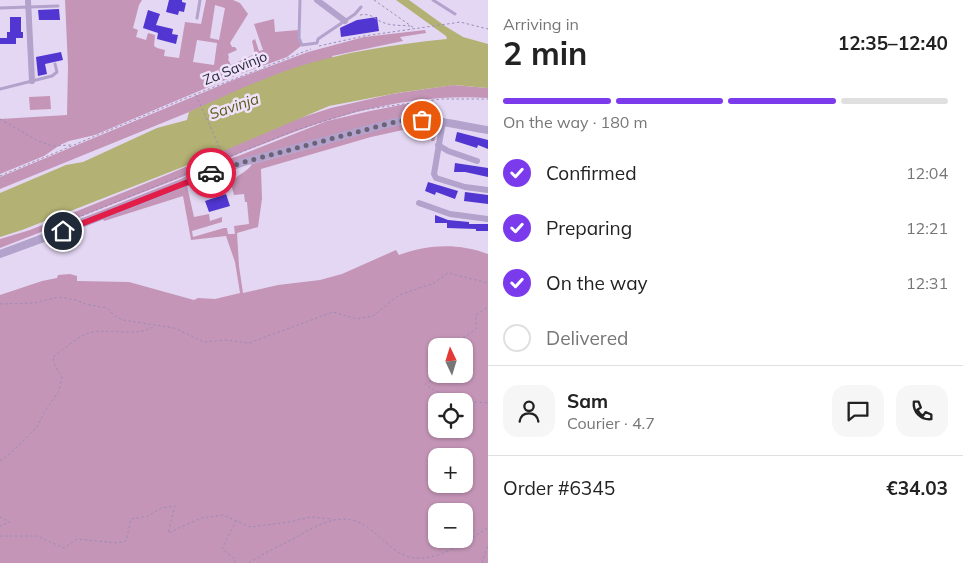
<!DOCTYPE html>
<meta charset="utf-8">
<style>
body{margin:0;font-family:Mulish,sans-serif;background:#f6f6f6;color:#222;height:100vh;display:flex;flex-direction:column;font-size:19px;white-space:nowrap}
*{box-sizing:border-box;margin:0}
p{font-size:16px;color:#767676}
.icon{flex:none;width:28px;height:28px;fill:none;stroke:currentColor;stroke-width:2;stroke-linecap:round;stroke-linejoin:round}
.map{position:relative;flex:1;overflow:hidden}
.drawer{display:flex;flex-direction:column;background:#fff;width:475px}
.drawer>*{flex:none}
.needle{width:32px;rotate:356deg}
.tools{position:absolute;left:428px;top:338px;display:grid;gap:10px}
.tools a{display:grid;place-items:center;width:45px;height:45px;border-radius:10px;background:#fff;box-shadow:0 1px 4px #0004;font-size:25px}
.pin{position:absolute;display:grid;place-items:center;width:42px;height:42px;color:#fff;margin:-21px;border:2px solid #fff;border-radius:50%;box-shadow:0 1px 5px #0007}
.courier{position:absolute;display:grid;place-items:center;width:50px;height:50px;margin:-25px;border:4px solid #e11d48;border-radius:50%;background:#fff;color:#222;box-shadow:0 1px 6px #0007}
.headline em{font-style:normal;font-weight:700}
.headline div{display:flex;flex-direction:column-reverse}
.headline{display:flex;align-items:center;justify-content:space-between;height:85px;padding:0 15px}
h1{font-size:32px;font-weight:700;line-height:38px}
.bar{display:grid;grid-template-columns:repeat(4,1fr);gap:8px 5px;align-content:center;height:60px;padding:0 15px}
.bar i{height:6px;border-radius:4px;background:#e0e0e0}
.bar .active{background:#7c3aed}
.bar p{grid-column:span 4}
.line{display:flex;align-items:center;gap:12px;padding:0 15px;border-top:1px solid #e0e0e0}
.line div{flex:1}
.round{display:grid;place-items:center;flex:none;width:52px;height:52px;border-radius:15px;background:#f6f6f6}
ol{padding:0 15px;list-style:none}
li{display:flex;align-items:center;gap:15px;height:55px}
li p{margin-inline-start:auto}
li .icon{padding:5px;border-radius:50%;background:#7c3aed;color:#fff;stroke-width:4}
li:last-child{color:#767676}
li i{width:28px;height:28px;border:2px solid #e0e0e0;border-radius:50%}
main{display:flex;flex:1;min-height:0}
.map>svg:first-child{display:block}
.green{fill:#c495b7;fill-rule:evenodd}
.water{fill:#b3b173}
.building{fill:#5136d2}
.lines{fill:none;stroke-linecap:round;stroke-linejoin:round}
.path{stroke:#9c8cb8;stroke-width:1;stroke-dasharray:2.5 2.5;stroke-linecap:butt}
.service{stroke:#b2a2cc;stroke-width:3}
.minor{stroke:#b2a2cc;stroke-width:6}
.tertiary{stroke:#b2a2cc;stroke-width:8}
.done{stroke:#6a6378;stroke-width:5;stroke-dasharray:0 9}
.route{stroke:#e11d48;stroke-width:6}
.labels{text-anchor:middle;dominant-baseline:central;stroke-width:5;stroke-linejoin:round;paint-order:stroke}
.street-label{font-size:14px;fill:#292536;stroke:#eee3fb}
.water-label{font-size:15px;font-style:italic;fill:#5b5b17;stroke:#eee3fb}
</style>
<main>
<div class="map">
<svg width="488" height="563" viewBox="0 0 488 563">
<rect width="100%" height="100%" fill="#e4d7f3"/>
<!-- green -->
<g class="green">
<path d="M65,0H142L139,5L133,28L138,30L136,37L146,40L148,33L155,35L154,46L157,48L165,50L164,56L179,58L185,22L201,24L206,0H233L240,3L248,14L230,43L232,47H235L237,50L228,54L229,58L228,59L231,65L255,54L252,41L255,39L259,51L263,50L254,24L274,19L275,32L298,30L301,46L287,57L237,75L95,135L69,141L60,145L44,156L0,174V119L67,115L68,66ZM215,5L225,8L219,40L210,38ZM197,40L217,43L214,65L193,62Z"/>
<polygon points="425,30 426,33 400,37 403,41 332,56 333,58 226,97 0,189 0,177 231,81 308,52 364,37"/>
<path d="M453,85L488,88V98C414,93 340,113 271,141C256,147 240,152 226,160L238,156L327,121L370,111L411,103L401,119L316,141L12,246L181,179L190,174L0,248V239L30,230L169,174L294,120L331,108L392,94Z"/>
<polygon points="50,96 51,109 30,110 29,97"/>
<path d="M421,122L437,123L439,125L434,141H431L435,125L412,128L371,137L261,169L262,199L258,227L237,233L239,266L243,293L278,285L320,280L342,274L396,250L399,255C428,244 459,243 488,254V563H0V295L42,281L57,278L58,275L70,274L77,276V281L129,282L194,300L198,298L215,299L240,293L235,262L226,236L191,240L183,196L104,221L103,219L187,186L194,217L209,214L210,221L222,217V222L192,231L193,237L224,228H227L228,234H235L234,226L249,224L247,202H245L244,194L234,195L231,184C235,175 248,172 252,164L389,127ZM436,346H464V374H436ZM436,401H464V429H436ZM436,456H464V484H436ZM436,511H464V539H436Z"/>
</g>
<!-- water -->
<path class="water" d="M396,0H409L445,26L463,37L488,44V88L454,85L397,93L329,106L221,152L22,230L0,237V193L66,165L83,162L157,128L187,120L189,112C223,97 258,80 294,68C343,52 396,44 447,39L446,36Z"/>
<!-- building -->
<g class="building">
<polygon points="169,0 182,0 182,2 186,3 184,12 179,11 178,15 166,12"/>
<polygon points="59,9 60,20 39,20 38,10"/>
<polygon points="148,10 160,14 156,25 173,29 172,34 178,35 176,44 157,39 158,33 143,28"/>
<polygon points="10,17 21,17 21,32 23,32 23,38 16,38 16,44 0,44 0,38 7,38 7,32 10,32"/>
<polygon points="377,17 379,31 341,37 340,28 344,26 357,20"/>
<polygon points="61,52 63,60 45,64 47,74 38,76 36,57"/>
<polygon points="457,132 488,140 488,149 478,145 477,148 455,141"/>
<polygon points="455,163 488,168 488,177 465,172 454,172"/>
<polygon points="428,182 458,191 455,199 436,192 435,195 425,191"/>
<polygon points="465,192 488,195 488,204 464,201"/>
<polygon points="226,194 230,206 209,212 205,201"/>
<polygon points="435,215 448,220 469,222 469,224 488,224 488,231 476,231 476,229 447,228 447,223 435,223"/>
</g>
<g class="lines">
<!-- path -->
<g class="path">
<polyline points="374,0 414,28"/>
<path d="M360,15C372,13 372,18 382,22C390,26 401,25 410,26"/>
<polyline points="319,46 364,36 454,23 460,22 488,29"/>
<polyline points="196,95 224,157"/>
<polyline points="409,114 413,104"/>
<polyline points="0,119 38,141 52,146 71,145"/>
<polyline points="0,176 186,98 311,49"/>
<polyline points="54,227 296,130 360,110 441,99 488,99"/>
<polyline points="0,304 34,303 58,297 76,300 85,304 107,308 116,317 123,320 174,328 204,342 225,340 249,343 333,312 357,319 373,316 399,295 434,283 448,273 488,283"/>
<polyline points="446,346 447,343 465,337 476,329 476,315 488,307"/>
<path d="M444,374L425,384C448,400 462,401 488,403"/>
<path d="M0,461L11,453L37,427L45,411L59,391L62,377L55,366L53,357C63,350 78,336 89,333C108,327 141,339 155,325"/>
<polyline points="0,517 10,522 0,526"/>
<polyline points="0,536 37,536 64,548 77,539 117,543 126,541 131,519 148,516 161,508 175,506 168,533 201,518 223,515 250,527 289,522 311,517 333,519"/>
<polyline points="235,563 235,559 222,549 236,521"/>
<path d="M249,563C263,553 278,547 293,539C316,526 341,509 367,527C382,537 395,556 415,558C441,560 466,541 488,528"/>
<polyline points="482,563 488,544"/>
</g>
<!-- service -->
<g class="service">
<polyline points="300,0 299,38 302,45 317,43 318,39 355,14 361,7"/>
<polyline points="433,0 455,14"/>
<polyline points="0,8 58,6"/>
<polyline points="197,18 200,0"/>
<polyline points="0,89 52,76 57,72 55,64"/>
</g>
<!-- minor -->
<g class="minor">
<polyline points="28,0 32,81"/>
<polyline points="317,0 345,21"/>
<polyline points="443,121 434,174 436,178 465,187 488,190"/>
<polyline points="438,145 448,151 477,161"/>
<polyline points="419,203 450,214 488,219"/>
</g>
<!-- tertiary -->
<path class="tertiary" d="M0,254L63,231L203,176L244,162L391,123C425,115 455,125 488,130"/>
</g>
<g class="lines">
<!-- done -->
<polyline class="done" points="211,173 244,162 391,123 406,120 422,120"/>
<!-- route -->
<polyline class="route" points="63,231 211,173"/>
</g>
<g class="labels">
<!-- street labels -->
<g class="street-label">
<text transform="translate(235 68) rotate(-22)">Za Savinjo</text>
</g>
<!-- water labels -->
<g class="water-label">
<text transform="translate(234 106) rotate(-19)">Savinja</text>
</g>
</g>
</svg>
<div class="tools">
<a><svg class="needle" viewBox="-14 -14 28 28"><path d="M0-13l5 13h-10z" fill="#e53935"/><path d="M0 13l5-13h-10z" fill="#767676"/></svg></a>
<a><svg class="icon" aria-label="locate" viewBox="0 0 24 24"><circle cx="12" cy="12" r="6"/><path d="M12 2v4M12 18v4M2 12h4M18 12h4"/></svg></a>
<a>+</a>
<a>−</a>
</div>
<div class="pin" style="left:422px;top:120px;background:#ea580c"><svg class="icon" aria-label="bag" viewBox="0 0 24 24"><path d="M5 8h14l-1 12H6zM9 8a3 3 0 0 1 6 0"/></svg></div>
<div class="pin" style="left:63px;top:231px;background:#1f2937"><svg class="icon" aria-label="home" viewBox="0 0 24 24"><path d="M3 11l9-7 9 7M6 9v11h12V9"/></svg></div>
<div class="courier" style="left:211px;top:173px"><svg class="icon" aria-label="car" viewBox="0 0 24 24"><path d="M5 17H2v-5l4-1 3-4h7l3 4 3 1v5h-3M9 17h6M6 11h13"/><circle cx="7" cy="17" r="2"/><circle cx="17" cy="17" r="2"/></svg></div>
</div>
<section class="drawer">
<div class="headline"><div><h1>2 min</h1><p>Arriving in</p></div><em>12:35–12:40</em></div>
<div class="bar"><i class="active"></i><i class="active"></i><i class="active"></i><i></i><p>On the way · 180 m</p></div>
<ol>
<li><svg class="icon" aria-label="check" viewBox="0 0 24 24"><path d="M5 12l5 5 9-10"/></svg>Confirmed<p>12:04</p></li>
<li><svg class="icon" aria-label="check" viewBox="0 0 24 24"><path d="M5 12l5 5 9-10"/></svg>Preparing<p>12:21</p></li>
<li><svg class="icon" aria-label="check" viewBox="0 0 24 24"><path d="M5 12l5 5 9-10"/></svg>On the way<p>12:31</p></li>
<li><i></i>Delivered</li>
</ol>
<div class="line" style="height:90px"><a class="round"><svg class="icon" aria-label="person" viewBox="0 0 24 24"><circle cx="12" cy="8" r="4"/><path d="M4 21q1-7 8-7t8 7"/></svg></a><div><b>Sam</b><p>Courier · 4.7</p></div><a class="round"><svg class="icon" aria-label="chat" viewBox="0 0 24 24"><path d="M4 5h16v11H9l-5 4z"/></svg></a><a class="round"><svg class="icon" aria-label="phone" viewBox="0 0 24 24"><path d="M5 4h4l2 5-3 2q2 4 5 5l2-3 5 2v4C11 20 4 13 5 4z"/></svg></a></div>
<div class="line" style="height:65px"><div>Order #6345</div><b>€34.03</b></div>
</section>
</main>
